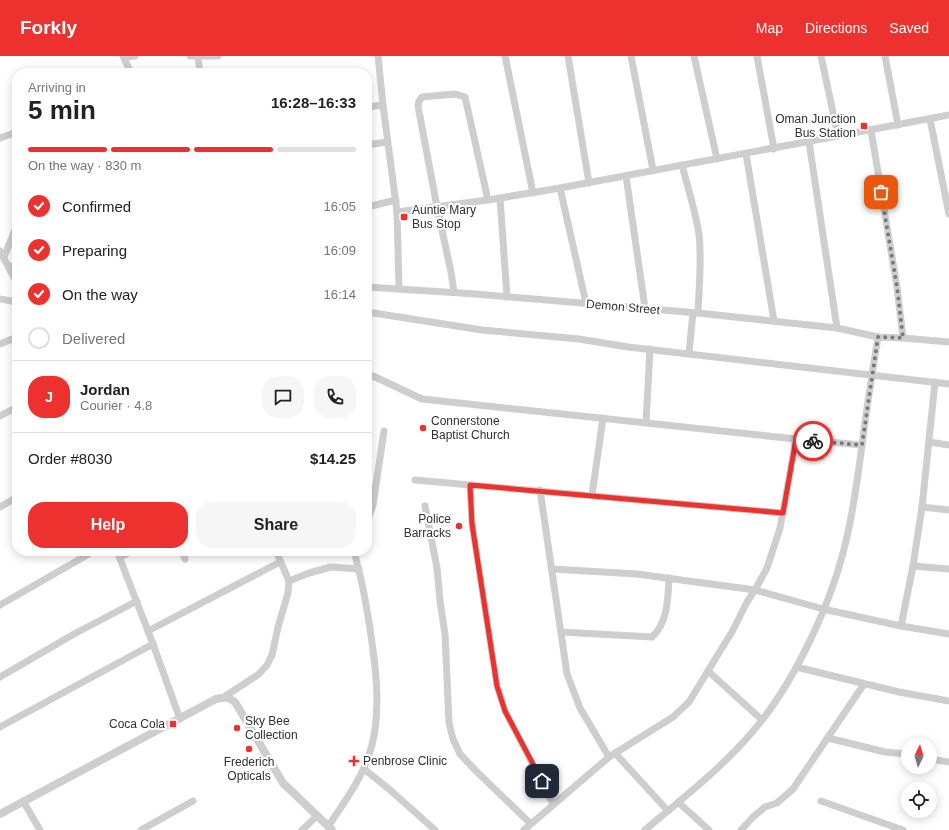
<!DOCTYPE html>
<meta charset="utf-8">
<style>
body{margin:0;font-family:Arial,sans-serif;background:#f6f6f6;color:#222;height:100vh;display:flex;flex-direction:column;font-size:15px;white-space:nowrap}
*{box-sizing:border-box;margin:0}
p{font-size:13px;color:#767676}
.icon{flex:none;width:22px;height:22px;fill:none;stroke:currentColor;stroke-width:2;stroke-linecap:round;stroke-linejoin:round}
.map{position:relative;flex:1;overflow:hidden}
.side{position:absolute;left:12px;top:12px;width:360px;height:488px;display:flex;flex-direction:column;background:#fff;border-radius:16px;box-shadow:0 2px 10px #0003}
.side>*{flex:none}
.needle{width:26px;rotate:5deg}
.tools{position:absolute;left:901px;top:682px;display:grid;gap:8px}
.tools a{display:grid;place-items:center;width:36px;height:36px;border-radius:50%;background:#fff;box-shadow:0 2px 10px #0003;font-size:20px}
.pin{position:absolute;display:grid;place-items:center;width:34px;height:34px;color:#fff;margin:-17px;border-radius:8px;box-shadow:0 2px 6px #0006}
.courier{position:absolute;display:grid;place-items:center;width:40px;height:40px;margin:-20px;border:3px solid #ec312e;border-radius:50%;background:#fff;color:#222;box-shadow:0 1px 5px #0007}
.headline em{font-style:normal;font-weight:600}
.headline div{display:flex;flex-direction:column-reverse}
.headline{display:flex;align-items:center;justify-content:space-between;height:68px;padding:0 16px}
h1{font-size:26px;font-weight:600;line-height:30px}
.bar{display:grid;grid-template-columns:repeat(4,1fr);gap:6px 4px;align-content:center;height:48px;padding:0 16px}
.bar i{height:5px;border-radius:3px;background:#e0e0e0}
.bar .active{background:#ec312e}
.bar p{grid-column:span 4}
.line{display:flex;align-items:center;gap:10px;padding:0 16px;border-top:1px solid #e0e0e0}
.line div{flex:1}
.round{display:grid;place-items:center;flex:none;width:42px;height:42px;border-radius:16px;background:#f6f6f6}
ol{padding:0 16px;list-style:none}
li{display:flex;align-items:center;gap:12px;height:44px}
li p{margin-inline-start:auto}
li .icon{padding:4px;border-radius:50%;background:#ec312e;color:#fff;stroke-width:4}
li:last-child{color:#767676}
li i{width:22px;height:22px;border:2px solid #e0e0e0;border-radius:50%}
.button{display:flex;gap:8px;margin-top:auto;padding:8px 16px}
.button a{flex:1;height:46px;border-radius:16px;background:#ec312e;color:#fff;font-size:16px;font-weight:600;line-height:46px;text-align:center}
.button a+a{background:#f6f6f6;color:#222}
header{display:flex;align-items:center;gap:24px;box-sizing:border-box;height:56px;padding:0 20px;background:#ec312e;color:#fff}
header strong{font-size:19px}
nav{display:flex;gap:22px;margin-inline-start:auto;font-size:14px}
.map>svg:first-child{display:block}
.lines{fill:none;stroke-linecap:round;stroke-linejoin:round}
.minor{stroke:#cecece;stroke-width:7}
.tertiary{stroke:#cecece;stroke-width:8}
.done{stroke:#797979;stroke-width:4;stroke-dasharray:0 7.2}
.route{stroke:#ec312e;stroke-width:5}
.poi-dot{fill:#ec312e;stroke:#fff;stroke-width:1.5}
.labels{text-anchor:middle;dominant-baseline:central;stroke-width:4;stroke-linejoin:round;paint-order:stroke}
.poi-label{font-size:12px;fill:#313131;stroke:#fff;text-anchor:start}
.street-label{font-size:12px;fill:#313131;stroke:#fff}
</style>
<header>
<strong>Forkly</strong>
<nav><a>Map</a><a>Directions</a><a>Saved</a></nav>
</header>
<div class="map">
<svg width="949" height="774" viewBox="0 0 949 774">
<rect width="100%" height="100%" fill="#fff"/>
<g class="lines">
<!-- minor -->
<g class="minor">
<polyline points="123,0 131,17"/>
<polyline points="190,0 218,0"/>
<polyline points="378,0 383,49 397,156 399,233"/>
<polyline points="505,0 533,137"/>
<polyline points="568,0 589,127"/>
<polyline points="631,0 653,114"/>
<polyline points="694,0 717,103"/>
<polyline points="757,0 774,93"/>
<polyline points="821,0 838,80"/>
<polyline points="885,0 898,69"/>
<polyline points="125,1 135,0"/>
<polyline points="198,1 200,17"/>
<polyline points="367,51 383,49"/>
<polyline points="930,63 949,158"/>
<polyline points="871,74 897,231 903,282"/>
<polyline points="0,82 17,76"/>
<polyline points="809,86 837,272"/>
<polyline points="367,89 387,86"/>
<polyline points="746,98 774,265"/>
<path d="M682,109C688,132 695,154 699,178C702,204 699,231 698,257"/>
<polyline points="626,120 645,252"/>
<polyline points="560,132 586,247"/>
<polyline points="500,142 507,241"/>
<polyline points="367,151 396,144"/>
<polyline points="397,156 488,144 560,132 949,59"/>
<polyline points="0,195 17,227"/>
<polyline points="4,201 17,169"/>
<polyline points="9,212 17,208"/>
<polyline points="367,231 476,238 698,257 837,272 878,281 903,282 949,286"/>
<polyline points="454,236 451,216 437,151 418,50 419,45 422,41 455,38 465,41 488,144"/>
<polyline points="0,243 17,246"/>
<polyline points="367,256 482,274 579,283 628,291 949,328"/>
<polyline points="0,288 17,281"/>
<polyline points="689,297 693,257"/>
<polyline points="367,319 373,320 422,343 796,383 862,389"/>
<polyline points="0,360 17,351"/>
<polyline points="646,366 650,293"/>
<polyline points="929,386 949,389"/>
<polyline points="415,424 783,457"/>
<polyline points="470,429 472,468 497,630 505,655 553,748"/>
<polyline points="540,434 567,618 580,652 609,701"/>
<polyline points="592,439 603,362"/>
<polyline points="425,450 437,512 440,545 445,578 449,667 453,683 460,698 476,715 530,767"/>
<polyline points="0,451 17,441"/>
<polyline points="922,451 949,454"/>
<polyline points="367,466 373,449 384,375"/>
<polyline points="117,495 153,588 180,663"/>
<polyline points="181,495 185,503"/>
<polyline points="120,501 132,495"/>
<polyline points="913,510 949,513"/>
<polyline points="552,513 637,518 755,534 823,553 901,570 949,578"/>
<polyline points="289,525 309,517 331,511 359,513"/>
<polyline points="0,549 94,495"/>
<polyline points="901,570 913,510 922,451 935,326"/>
<polyline points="148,575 280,506"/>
<path d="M561,576L652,581C668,567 668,541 669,522"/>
<polyline points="796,611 899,636 949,645"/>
<polyline points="708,615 762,664"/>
<polyline points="0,621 74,578 137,545"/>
<polyline points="224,641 259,618 267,609 272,599 278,571 288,537 289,525 276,495"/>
<polyline points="0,671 153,588"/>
<polyline points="828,682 885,696 908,698"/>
<polyline points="615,697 668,755"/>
<polyline points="930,703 949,706"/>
<polyline points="364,713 389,733 435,774"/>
<polyline points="23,745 40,774"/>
<polyline points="821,745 903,774"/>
<polyline points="678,746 709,774"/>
<path d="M328,771C342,749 359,727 368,702C384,659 375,604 368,560C365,544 363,528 358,512C357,507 356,500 353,495"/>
<polyline points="141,774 193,745"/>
<polyline points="302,774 317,760"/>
<polyline points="524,774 609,701 673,661 689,646 722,592 732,576 747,546 755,534 767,512 780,472 796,383"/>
<path d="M645,774C683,742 722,712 754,674C795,626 832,546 846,485C855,448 859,411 864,374C868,343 873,312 878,281"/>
<polyline points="741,774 753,761 765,751 777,747 793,733 864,628"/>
</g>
<!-- tertiary -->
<path class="tertiary" d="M0,758L216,643C224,641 228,641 235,646L283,727L332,774"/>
</g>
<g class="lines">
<!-- done -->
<polyline class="done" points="813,385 862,389 878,281 903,282 897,231 881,136"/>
<!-- route -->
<polyline class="route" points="542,725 505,655 497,630 472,468 470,429 783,457 796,383 813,385"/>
</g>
<!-- markers -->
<g class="poi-dot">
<rect x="860" y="66" width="8" height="8" rx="2"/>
<rect x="400" y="157" width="8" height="8" rx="2"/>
<circle cx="423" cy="372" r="4"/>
<circle cx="459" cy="470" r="4"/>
<rect x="169" y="664" width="8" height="8" rx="2"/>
<circle cx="237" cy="672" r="4"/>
<circle cx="249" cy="693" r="4"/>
<path d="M352 699h4v4h4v4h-4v4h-4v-4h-4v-4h4z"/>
</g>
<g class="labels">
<!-- poi labels -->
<g class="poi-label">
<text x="856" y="63" text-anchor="end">Oman Junction<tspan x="856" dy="14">Bus Station</tspan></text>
<text x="412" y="154">Auntie Mary<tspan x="412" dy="14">Bus Stop</tspan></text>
<text x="431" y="365">Connerstone<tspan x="431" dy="14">Baptist Church</tspan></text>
<text x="451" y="463" text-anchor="end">Police<tspan x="451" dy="14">Barracks</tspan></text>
<text x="245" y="665">Sky Bee<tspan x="245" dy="14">Collection</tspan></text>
<text x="165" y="668" text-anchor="end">Coca Cola</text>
<text x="363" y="705">Penbrose Clinic</text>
<text x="249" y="706" text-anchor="middle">Frederich<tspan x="249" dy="14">Opticals</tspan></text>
</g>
<!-- street labels -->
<g class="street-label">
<text transform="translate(623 251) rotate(5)">Demon Street</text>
</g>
</g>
</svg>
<div class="tools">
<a><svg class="needle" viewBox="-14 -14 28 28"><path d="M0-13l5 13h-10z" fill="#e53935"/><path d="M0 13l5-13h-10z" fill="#767676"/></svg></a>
<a><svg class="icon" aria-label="locate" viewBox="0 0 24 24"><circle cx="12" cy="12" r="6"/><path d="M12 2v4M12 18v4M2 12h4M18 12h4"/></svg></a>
</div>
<div class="pin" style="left:881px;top:136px;background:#ea580c"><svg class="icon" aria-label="bag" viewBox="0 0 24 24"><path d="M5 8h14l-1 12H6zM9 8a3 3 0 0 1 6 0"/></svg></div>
<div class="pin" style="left:542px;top:725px;background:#1f2937"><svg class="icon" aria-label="home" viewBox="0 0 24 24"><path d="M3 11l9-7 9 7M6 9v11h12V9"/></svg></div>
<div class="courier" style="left:813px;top:385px"><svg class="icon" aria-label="bike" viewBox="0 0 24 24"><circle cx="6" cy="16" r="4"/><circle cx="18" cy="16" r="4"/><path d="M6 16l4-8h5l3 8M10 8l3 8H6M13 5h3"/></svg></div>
<section class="side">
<div class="headline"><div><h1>5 min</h1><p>Arriving in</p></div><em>16:28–16:33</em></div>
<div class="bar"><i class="active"></i><i class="active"></i><i class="active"></i><i></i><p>On the way · 830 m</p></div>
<ol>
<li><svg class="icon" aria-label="check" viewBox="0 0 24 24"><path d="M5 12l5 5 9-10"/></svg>Confirmed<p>16:05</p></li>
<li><svg class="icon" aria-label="check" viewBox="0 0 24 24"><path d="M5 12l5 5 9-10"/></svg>Preparing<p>16:09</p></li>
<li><svg class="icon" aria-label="check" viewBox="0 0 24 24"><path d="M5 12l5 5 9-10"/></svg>On the way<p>16:14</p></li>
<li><i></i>Delivered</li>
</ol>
<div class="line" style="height:72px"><b class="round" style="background:#ec312e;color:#fff">J</b><div><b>Jordan</b><p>Courier · 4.8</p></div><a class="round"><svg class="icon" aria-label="chat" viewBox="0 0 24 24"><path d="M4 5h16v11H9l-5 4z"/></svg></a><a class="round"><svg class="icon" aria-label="phone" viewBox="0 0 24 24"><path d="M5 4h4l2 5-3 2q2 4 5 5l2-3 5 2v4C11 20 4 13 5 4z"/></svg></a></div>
<div class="line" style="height:52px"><div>Order #8030</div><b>$14.25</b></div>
<div class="button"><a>Help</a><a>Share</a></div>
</section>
</div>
